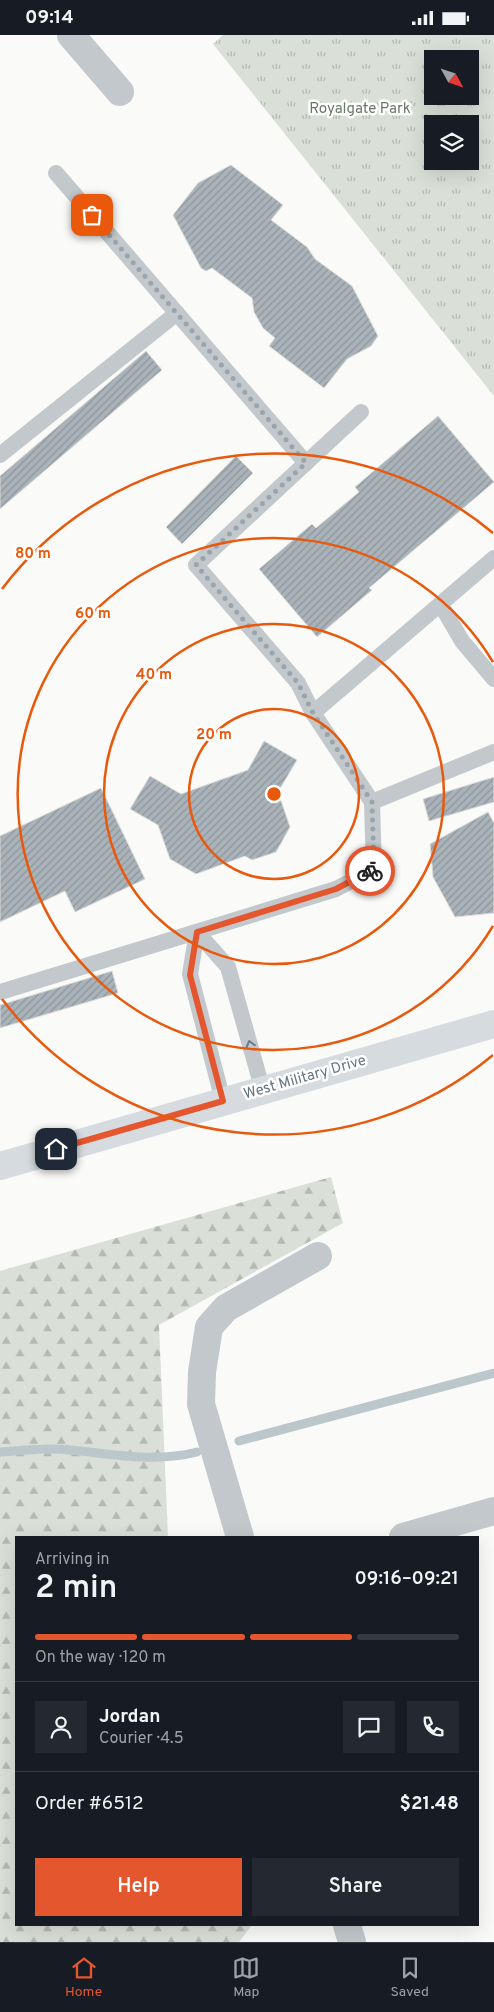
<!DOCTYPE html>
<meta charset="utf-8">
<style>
body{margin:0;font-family:Overpass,sans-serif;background:#242831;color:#f1f3f6;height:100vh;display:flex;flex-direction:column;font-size:19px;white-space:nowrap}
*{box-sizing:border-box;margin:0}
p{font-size:16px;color:#9ea1a6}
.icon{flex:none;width:28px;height:28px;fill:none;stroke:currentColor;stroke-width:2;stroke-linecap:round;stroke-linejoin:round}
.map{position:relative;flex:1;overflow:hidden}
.drawer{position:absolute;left:15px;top:1501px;width:464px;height:390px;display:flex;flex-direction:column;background:#171b24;border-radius:0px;box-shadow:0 5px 20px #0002}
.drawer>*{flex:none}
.needle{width:32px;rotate:130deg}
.fabs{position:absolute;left:424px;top:15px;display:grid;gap:10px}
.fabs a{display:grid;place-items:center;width:55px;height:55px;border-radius:0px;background:#171b24;box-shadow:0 5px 20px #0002;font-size:25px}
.pin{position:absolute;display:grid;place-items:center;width:42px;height:42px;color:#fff;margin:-21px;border-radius:10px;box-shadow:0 2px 8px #0006}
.courier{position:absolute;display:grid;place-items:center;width:50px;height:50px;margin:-25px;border:4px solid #e4572e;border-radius:50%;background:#fff;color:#222;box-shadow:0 1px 6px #0007}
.overview em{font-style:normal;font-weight:600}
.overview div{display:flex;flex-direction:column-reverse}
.overview{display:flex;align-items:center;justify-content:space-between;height:85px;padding:0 20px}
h1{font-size:32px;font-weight:600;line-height:38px}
.bar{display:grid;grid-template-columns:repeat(4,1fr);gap:8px 5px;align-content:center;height:60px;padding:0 20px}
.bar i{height:6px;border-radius:4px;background:#363941}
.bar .selected{background:#e4572e}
.bar p{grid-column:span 4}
.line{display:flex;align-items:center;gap:12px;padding:0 20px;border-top:1px solid #363941}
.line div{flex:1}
.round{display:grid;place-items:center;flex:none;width:52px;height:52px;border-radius:0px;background:#242831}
.action{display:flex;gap:10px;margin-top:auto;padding:10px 20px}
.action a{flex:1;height:58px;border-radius:0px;background:#e4572e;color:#fff;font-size:20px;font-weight:600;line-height:58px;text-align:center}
.action a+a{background:#242831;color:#f1f3f6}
.status{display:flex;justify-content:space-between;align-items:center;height:35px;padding:0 25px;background:#171b24;direction:ltr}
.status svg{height:14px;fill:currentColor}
.dock{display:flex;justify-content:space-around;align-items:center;height:70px;border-top:1px solid #363941;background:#171b24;font-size:14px;color:#9ea1a6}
.dock a{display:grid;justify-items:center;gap:2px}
.dock .selected{color:#e4572e}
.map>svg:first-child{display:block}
.grass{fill:url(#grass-tufts);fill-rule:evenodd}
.forest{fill:url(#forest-firs)}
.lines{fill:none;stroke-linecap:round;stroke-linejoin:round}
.stream{stroke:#bbc7cb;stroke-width:9}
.building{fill:url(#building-hatch);stroke:#dcdcda}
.lane{stroke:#c3c8cc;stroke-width:16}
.street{stroke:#c3c8cc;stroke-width:28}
.primary{stroke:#d6dbdf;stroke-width:28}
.oneway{stroke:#6a7a87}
.done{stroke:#99a4ac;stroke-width:5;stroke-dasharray:0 9}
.route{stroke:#e4572e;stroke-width:6}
.ring{fill:none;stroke:#e8590c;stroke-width:2.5}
.labels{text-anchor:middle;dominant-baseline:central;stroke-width:5;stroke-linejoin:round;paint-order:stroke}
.park-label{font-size:15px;fill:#687a64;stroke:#fff}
.street-label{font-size:15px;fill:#657683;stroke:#fff}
.centre{fill:#e8590c;stroke:#fff;stroke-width:2.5}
.ring-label{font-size:15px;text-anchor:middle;font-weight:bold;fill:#e8590c;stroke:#fff;stroke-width:5;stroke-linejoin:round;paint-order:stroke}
</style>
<div class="status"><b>09:14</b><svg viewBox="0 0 49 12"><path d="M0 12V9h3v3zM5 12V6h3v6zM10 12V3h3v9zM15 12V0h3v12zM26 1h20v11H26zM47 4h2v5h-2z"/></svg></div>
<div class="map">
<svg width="494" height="1907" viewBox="0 0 494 1907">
<defs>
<pattern id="grass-tufts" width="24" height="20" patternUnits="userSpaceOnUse" patternTransform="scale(1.25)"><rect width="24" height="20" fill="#dadfd7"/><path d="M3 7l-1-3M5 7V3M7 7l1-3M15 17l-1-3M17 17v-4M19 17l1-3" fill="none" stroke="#b4b9b4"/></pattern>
<pattern id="forest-firs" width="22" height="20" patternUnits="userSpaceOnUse" patternTransform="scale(1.25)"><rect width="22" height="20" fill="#dadfd7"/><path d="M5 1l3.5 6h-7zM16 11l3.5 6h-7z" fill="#b4b9b4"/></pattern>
<pattern id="building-hatch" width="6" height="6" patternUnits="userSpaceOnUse" patternTransform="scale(1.25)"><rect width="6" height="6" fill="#aab3b9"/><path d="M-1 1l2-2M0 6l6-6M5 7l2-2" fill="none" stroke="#8e969c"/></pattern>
</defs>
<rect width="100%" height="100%" fill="#fafaf8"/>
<!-- grass -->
<path class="grass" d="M223,0H494V361L213,9ZM432,24H470V61H432ZM432,89H470V126H432Z"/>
<!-- forest -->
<polygon class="forest" points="331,1142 343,1188 159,1290 168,1502 16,1502 16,1890 252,1890 239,1907 0,1907 0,1236"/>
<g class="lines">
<!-- stream -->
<g class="stream">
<polyline points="239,1406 494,1338"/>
<path d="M0,1417C23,1416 47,1412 70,1415C112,1419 155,1428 197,1417"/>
</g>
</g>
<!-- building -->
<g class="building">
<polygon points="231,130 283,170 271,185 307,212 315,224 352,251 378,301 371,311 347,324 324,353 269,311 275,303 263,293 254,277 252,263 212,233 206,236 201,233 173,180 198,148"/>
<polygon points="146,316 162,335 0,474 0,441"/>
<polygon points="438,381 494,447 369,553 372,555 317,602 259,534 312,489 316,493 359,457 355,452"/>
<polygon points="236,421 253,438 182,509 166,492"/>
<polygon points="264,706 297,725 278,757 290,792 276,817 252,825 245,821 196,839 170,824 158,790 130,774 150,741 181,759 248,735"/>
<polygon points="494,742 494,767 429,786 423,764"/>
<polygon points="101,753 145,844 75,877 65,856 0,887 0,801"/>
<polygon points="488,777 494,788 494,878 455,882 433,842 430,809"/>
<polygon points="112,936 118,958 0,993 0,970"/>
</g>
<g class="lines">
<!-- lane -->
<g class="lane">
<polyline points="56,138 306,428"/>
<polyline points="0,420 177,278"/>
<polyline points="441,570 462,606 494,644"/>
<polyline points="313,678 494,523"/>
<polyline points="372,767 494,717"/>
<polyline points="197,897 228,932 263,1056"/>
<polyline points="197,897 190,939 223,1066"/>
<polyline points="0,957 336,854 374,834 372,767 313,678 298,648 196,530 361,377"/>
</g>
<!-- street -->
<g class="street">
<polyline points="71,0 120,57"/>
<polyline points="240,1502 201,1369 202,1337 209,1292 226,1273 318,1221"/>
<polyline points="403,1502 494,1476"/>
<polyline points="347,1890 352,1907"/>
</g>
<!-- primary -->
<polyline class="primary" points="0,1131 494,989"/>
</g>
<!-- one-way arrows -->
<defs><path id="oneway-chevron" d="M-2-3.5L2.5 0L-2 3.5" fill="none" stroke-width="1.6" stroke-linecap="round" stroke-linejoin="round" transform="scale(1.25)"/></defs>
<use class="oneway" href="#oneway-chevron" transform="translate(250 1009) rotate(-106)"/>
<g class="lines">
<!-- done -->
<polyline class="done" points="92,180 306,428 196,530 298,648 313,678 372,767 374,834 370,836"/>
<!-- route -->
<polyline class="route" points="56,1114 223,1066 190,940 197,897 336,854 370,836"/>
</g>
<!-- distance rings -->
<g class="ring">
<circle cx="274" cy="759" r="85"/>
<circle cx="274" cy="759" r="170"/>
<path d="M493 891A256 256 0 1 1 493 627"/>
<path d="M493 1020A341 341 0 0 1 2 964M2 554A341 341 0 0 1 493 498"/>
</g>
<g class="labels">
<!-- park labels -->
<g class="park-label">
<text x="360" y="74">Royalgate Park</text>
</g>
<!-- street labels -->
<g class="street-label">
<text transform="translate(305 1043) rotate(-16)">West Military Drive</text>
</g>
</g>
<circle cx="274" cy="759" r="8" class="centre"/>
<g class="ring-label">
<text x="33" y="523">80 m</text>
<text x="93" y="583">60 m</text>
<text x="154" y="644">40 m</text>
<text x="214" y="704">20 m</text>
</g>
</svg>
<div class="fabs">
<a><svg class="needle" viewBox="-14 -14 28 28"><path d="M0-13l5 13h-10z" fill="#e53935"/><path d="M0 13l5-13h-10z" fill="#9ea1a6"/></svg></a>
<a><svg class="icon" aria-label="layers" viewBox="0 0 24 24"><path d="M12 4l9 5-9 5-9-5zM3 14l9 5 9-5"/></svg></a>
</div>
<div class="pin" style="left:92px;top:180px;background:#ea580c"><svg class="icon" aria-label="bag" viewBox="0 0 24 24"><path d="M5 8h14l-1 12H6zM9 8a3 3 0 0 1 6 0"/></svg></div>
<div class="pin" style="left:56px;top:1114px;background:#1f2937"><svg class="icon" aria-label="home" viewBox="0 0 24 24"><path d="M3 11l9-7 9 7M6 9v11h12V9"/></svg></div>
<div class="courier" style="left:370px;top:836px"><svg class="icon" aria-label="bike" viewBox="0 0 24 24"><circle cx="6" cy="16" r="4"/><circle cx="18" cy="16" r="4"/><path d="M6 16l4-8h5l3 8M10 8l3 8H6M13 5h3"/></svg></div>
<section class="drawer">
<div class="overview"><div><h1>2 min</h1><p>Arriving in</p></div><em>09:16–09:21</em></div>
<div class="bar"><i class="selected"></i><i class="selected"></i><i class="selected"></i><i></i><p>On the way · 120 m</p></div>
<div class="line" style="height:90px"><a class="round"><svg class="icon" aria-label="person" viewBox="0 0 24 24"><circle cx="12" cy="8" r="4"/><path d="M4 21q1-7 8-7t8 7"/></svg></a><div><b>Jordan</b><p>Courier · 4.5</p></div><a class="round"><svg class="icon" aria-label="chat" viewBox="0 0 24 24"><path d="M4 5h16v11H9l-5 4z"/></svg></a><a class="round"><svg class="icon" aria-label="phone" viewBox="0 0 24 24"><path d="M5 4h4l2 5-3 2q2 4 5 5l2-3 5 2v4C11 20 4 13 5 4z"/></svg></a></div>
<div class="line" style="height:65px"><div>Order #6512</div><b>$21.48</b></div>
<div class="action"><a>Help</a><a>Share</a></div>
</section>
</div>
<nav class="dock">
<a class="selected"><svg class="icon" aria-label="home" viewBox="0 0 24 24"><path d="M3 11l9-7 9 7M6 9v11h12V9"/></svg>Home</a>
<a><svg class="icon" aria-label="map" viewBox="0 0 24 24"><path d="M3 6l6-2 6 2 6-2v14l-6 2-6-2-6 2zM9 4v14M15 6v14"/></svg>Map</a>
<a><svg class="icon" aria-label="saved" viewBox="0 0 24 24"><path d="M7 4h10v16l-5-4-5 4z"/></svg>Saved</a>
</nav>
